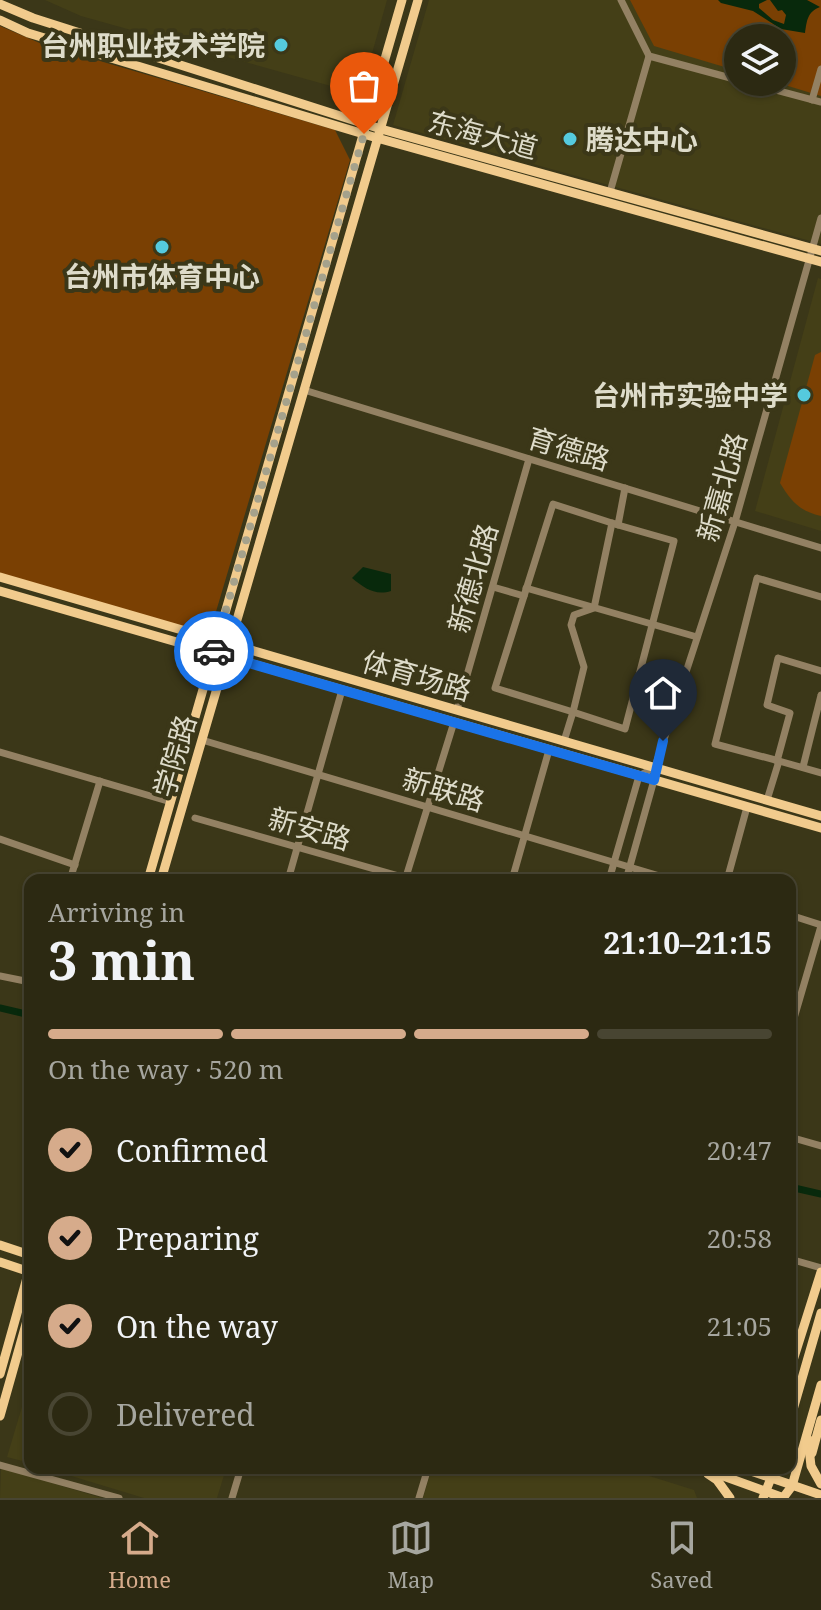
<!DOCTYPE html>
<meta charset="utf-8">
<style>
body{margin:0;font-family:"Noto Serif","Noto Sans SC",serif;background:#34311b;color:#f1f3f6;height:100vh;display:flex;flex-direction:column;font-size:30px;white-space:nowrap}
*{box-sizing:border-box;margin:0}
p{font-size:26px;color:#a6a69f}
.icon{flex:none;width:44px;height:44px;fill:none;stroke:currentColor;stroke-width:2;stroke-linecap:round;stroke-linejoin:round}
.map{position:relative;flex:1;overflow:hidden}
.sheet{position:absolute;left:24px;top:874px;width:772px;height:600px;display:flex;flex-direction:column;background:#2c2912;border-radius:16px;box-shadow:0 2px 6px #0004,0 0 0 2px #484532}
.sheet>*{flex:none}
.controls{position:absolute;left:724px;top:24px;display:grid;gap:16px}
.controls a{display:grid;place-items:center;width:72px;height:72px;border-radius:50%;background:#2c2912;box-shadow:0 2px 6px #0004,0 0 0 2px #484532;font-size:40px}
.pin{position:absolute;display:grid;place-items:center;width:68px;height:68px;color:#fff;margin:-82px -34px;border-radius:50% 50% 50% 0;rotate:-45deg;box-shadow:0 0 8px #0007}
.pin .icon{rotate:45deg}
.courier{position:absolute;display:grid;place-items:center;width:80px;height:80px;margin:-40px;border:6px solid #1a73e8;border-radius:50%;background:#fff;color:#222;box-shadow:0 2px 10px #0007}
.head em{font-style:normal;font-weight:700}
.head div{display:flex;flex-direction:column-reverse}
.head{display:flex;align-items:center;justify-content:space-between;height:136px;padding:0 24px}
h1{font-size:52px;font-weight:700;line-height:60px}
.bar{display:grid;grid-template-columns:repeat(4,1fr);gap:12px 8px;align-content:center;height:96px;padding:0 24px}
.bar i{height:10px;border-radius:6px;background:#484532}
.bar .on{background:#d6ab8b}
.bar p{grid-column:span 4}
ol{padding:0 24px;list-style:none}
li{display:flex;align-items:center;gap:24px;height:88px}
li p{margin-inline-start:auto}
li .icon{padding:8px;border-radius:50%;background:#d6ab8b;color:#111;stroke-width:4}
li:last-child{color:#a6a69f}
li i{width:44px;height:44px;border:4px solid #484532;border-radius:50%}
.menu{display:flex;justify-content:space-around;align-items:center;height:112px;border-top:2px solid #484532;background:#2c2912;font-size:22px;color:#a6a69f}
.menu a{display:grid;justify-items:center;gap:4px}
.menu .on{color:#d6ab8b}
.map>svg:first-child{display:block}
.built{fill:#443f17;fill-rule:evenodd}
.green{fill:#7a4003}
.water{fill:#08290c}
.lines{fill:none;stroke-linecap:round;stroke-linejoin:round}
.canal{stroke:#08290c;stroke-width:7}
.minor{stroke:#938163;stroke-width:7}
.major{stroke:#f1cb8d;stroke-width:9}
.done{stroke:#a5a28c;stroke-width:8;stroke-dasharray:0 14.4}
.route{stroke:#1a73e8;stroke-width:10}
.poi-dot{fill:#55cade;stroke:#3b3718;stroke-width:3}
.labels{text-anchor:middle;dominant-baseline:central;stroke-width:8;stroke-linejoin:round;paint-order:stroke}
.poi-label{font-size:28px;font-weight:bold;fill:#dedcca;stroke:#3b3718;text-anchor:end}
.street-label{font-size:28px;fill:#dedcca;stroke:#3b3718}
</style>
<div class="map">
<svg width="821" height="1498" viewBox="0 0 821 1498">
<rect width="100%" height="100%" fill="#3b3718"/>
<!-- built -->
<g class="built">
<polygon points="45,0 387,0 366,75 338,88 81,16"/>
<path d="M429,0H821V244L393,125ZM738,38H782V82H738Z"/>
<polygon points="818,278 821,279 821,531 755,511"/>
<polygon points="30,1380 30,1463 7,1457"/>
<polygon points="1,1468 102,1498 0,1498"/>
<polygon points="45,1468 231,1468 225,1472 217,1498 144,1498"/>
<polygon points="432,1468 624,1468 694,1490 697,1498 423,1498"/>
</g>
<!-- green -->
<g class="green">
<polygon points="630,0 821,0 821,96 775,82 782,82 782,38 738,38 738,71 654,46"/>
<polygon points="0,26 42,44 335,130 350,160 215,615 186,635 0,580"/>
<path d="M821,352V516C799,511 791,501 780,483L815,355Z"/>
</g>
<!-- water -->
<g class="water">
<path d="M718,0H767L759,4V8L773,20L784,24L786,15L782,10L778,11L770,0H807L820,7C807,12 807,21 805,33L781,29L753,11L721,3Z"/>
<path d="M363,567L391,574V591C375,596 364,588 352,578Z"/>
</g>
<g class="lines">
<!-- canal -->
<g class="canal">
<polyline points="0,1008 30,1015"/>
<polyline points="790,1187 821,1194"/>
</g>
<!-- minor -->
<g class="minor">
<polyline points="621,0 649,56 738,80"/>
<polyline points="745,82 821,102"/>
<polyline points="812,100 821,69"/>
<polyline points="610,192 649,56"/>
<polyline points="304,390 821,548"/>
<polyline points="612,523 594,608 574,615 571,625 584,667 573,712 625,729 674,541 618,525"/>
<polyline points="493,587 524,596"/>
<polyline points="526,588 697,637"/>
<polyline points="457,710 529,459"/>
<polyline points="202,740 673,880"/>
<polyline points="564,741 573,712 495,688 553,504 618,525 625,488"/>
<polyline points="0,752 171,802"/>
<polyline points="777,761 790,713 767,705 778,658 821,671"/>
<polyline points="779,761 821,773"/>
<polyline points="803,767 821,695"/>
<polyline points="767,800 779,761 715,744 757,578 821,597"/>
<polyline points="195,818 413,880"/>
<polyline points="0,839 75,865"/>
<polyline points="70,880 100,781"/>
<polyline points="288,880 342,690"/>
<polyline points="405,880 454,722"/>
<polyline points="512,880 549,750"/>
<polyline points="609,880 639,776 655,767"/>
<polyline points="626,880 654,780 655,767 735,522 821,218"/>
<polyline points="727,880 747,807"/>
<polyline points="790,915 821,925"/>
<polyline points="0,976 30,982"/>
<polyline points="790,1032 821,926"/>
<polyline points="790,1137 821,1146"/>
<polyline points="790,1259 821,1268"/>
<polyline points="0,1465 119,1498"/>
<polyline points="232,1498 241,1468"/>
<polyline points="419,1498 428,1468"/>
</g>
<!-- major -->
<g class="major">
<polyline points="0,4 33,18 381,129 821,251"/>
<polyline points="0,20 28,33 377,138 821,262"/>
<polyline points="0,577 821,816"/>
<polyline points="0,591 821,828"/>
<polyline points="148,880 402,0"/>
<polyline points="161,880 418,0"/>
<polyline points="0,1245 30,1255"/>
<polyline points="0,1262 30,1272"/>
<polyline points="790,1370 821,1272"/>
<polyline points="0,1374 30,1267"/>
<polyline points="0,1416 30,1310"/>
<polyline points="790,1420 821,1313"/>
<polyline points="808,1439 811,1466 821,1484"/>
<polyline points="812,1453 821,1420"/>
<polyline points="701,1468 784,1498"/>
<polyline points="742,1468 821,1495"/>
<polyline points="708,1474 717,1480 730,1498"/>
<polyline points="763,1498 775,1468"/>
<polyline points="783,1498 792,1486 821,1385"/>
</g>
</g>
<g class="lines">
<!-- done -->
<polyline class="done" points="214,651 364,134"/>
<!-- route -->
<polyline class="route" points="214,651 214,653 654,780 663,741"/>
</g>
<!-- markers -->
<g class="poi-dot">
<circle cx="281" cy="45" r="8"/>
<circle cx="570" cy="139" r="8"/>
<circle cx="162" cy="247" r="8"/>
<circle cx="804" cy="395" r="8"/>
</g>
<g class="labels">
<!-- poi labels -->
<g class="poi-label">
<text x="265" y="45">台州职业技术学院</text>
<text x="586" y="139" text-anchor="start">腾达中心</text>
<text x="162" y="276" text-anchor="middle">台州市体育中心</text>
<text x="788" y="395">台州市实验中学</text>
</g>
<!-- street labels -->
<g class="street-label">
<text transform="translate(483 134) rotate(15)">东海大道</text>
<text transform="translate(569 448) rotate(17)">育德路</text>
<text transform="translate(721 487) rotate(-74)">新嘉北路</text>
<text transform="translate(472 578) rotate(-74)">新德北路</text>
<text transform="translate(417 675) rotate(16)">体育场路</text>
<text transform="translate(174 756) rotate(-74)">学院路</text>
<text transform="translate(444 789) rotate(17)">新联路</text>
<text transform="translate(310 828) rotate(16)">新安路</text>
</g>
</g>
</svg>
<div class="controls">
<a><svg class="icon" aria-label="layers" viewBox="0 0 24 24"><path d="M12 4l9 5-9 5-9-5zM3 14l9 5 9-5"/></svg></a>
</div>
<div class="pin" style="left:364px;top:134px;background:#ea580c"><svg class="icon" aria-label="bag" viewBox="0 0 24 24"><path d="M5 8h14l-1 12H6zM9 8a3 3 0 0 1 6 0"/></svg></div>
<div class="pin" style="left:663px;top:741px;background:#1f2937"><svg class="icon" aria-label="home" viewBox="0 0 24 24"><path d="M3 11l9-7 9 7M6 9v11h12V9"/></svg></div>
<div class="courier" style="left:214px;top:651px"><svg class="icon" aria-label="car" viewBox="0 0 24 24"><path d="M5 17H2v-5l4-1 3-4h7l3 4 3 1v5h-3M9 17h6M6 11h13"/><circle cx="7" cy="17" r="2"/><circle cx="17" cy="17" r="2"/></svg></div>
<section class="sheet">
<div class="head"><div><h1>3 min</h1><p>Arriving in</p></div><em>21:10–21:15</em></div>
<div class="bar"><i class="on"></i><i class="on"></i><i class="on"></i><i></i><p>On the way · 520 m</p></div>
<ol>
<li><svg class="icon" aria-label="check" viewBox="0 0 24 24"><path d="M5 12l5 5 9-10"/></svg>Confirmed<p>20:47</p></li>
<li><svg class="icon" aria-label="check" viewBox="0 0 24 24"><path d="M5 12l5 5 9-10"/></svg>Preparing<p>20:58</p></li>
<li><svg class="icon" aria-label="check" viewBox="0 0 24 24"><path d="M5 12l5 5 9-10"/></svg>On the way<p>21:05</p></li>
<li><i></i>Delivered</li>
</ol>
</section>
</div>
<nav class="menu">
<a class="on"><svg class="icon" aria-label="home" viewBox="0 0 24 24"><path d="M3 11l9-7 9 7M6 9v11h12V9"/></svg>Home</a>
<a><svg class="icon" aria-label="map" viewBox="0 0 24 24"><path d="M3 6l6-2 6 2 6-2v14l-6 2-6-2-6 2zM9 4v14M15 6v14"/></svg>Map</a>
<a><svg class="icon" aria-label="saved" viewBox="0 0 24 24"><path d="M7 4h10v16l-5-4-5 4z"/></svg>Saved</a>
</nav>
